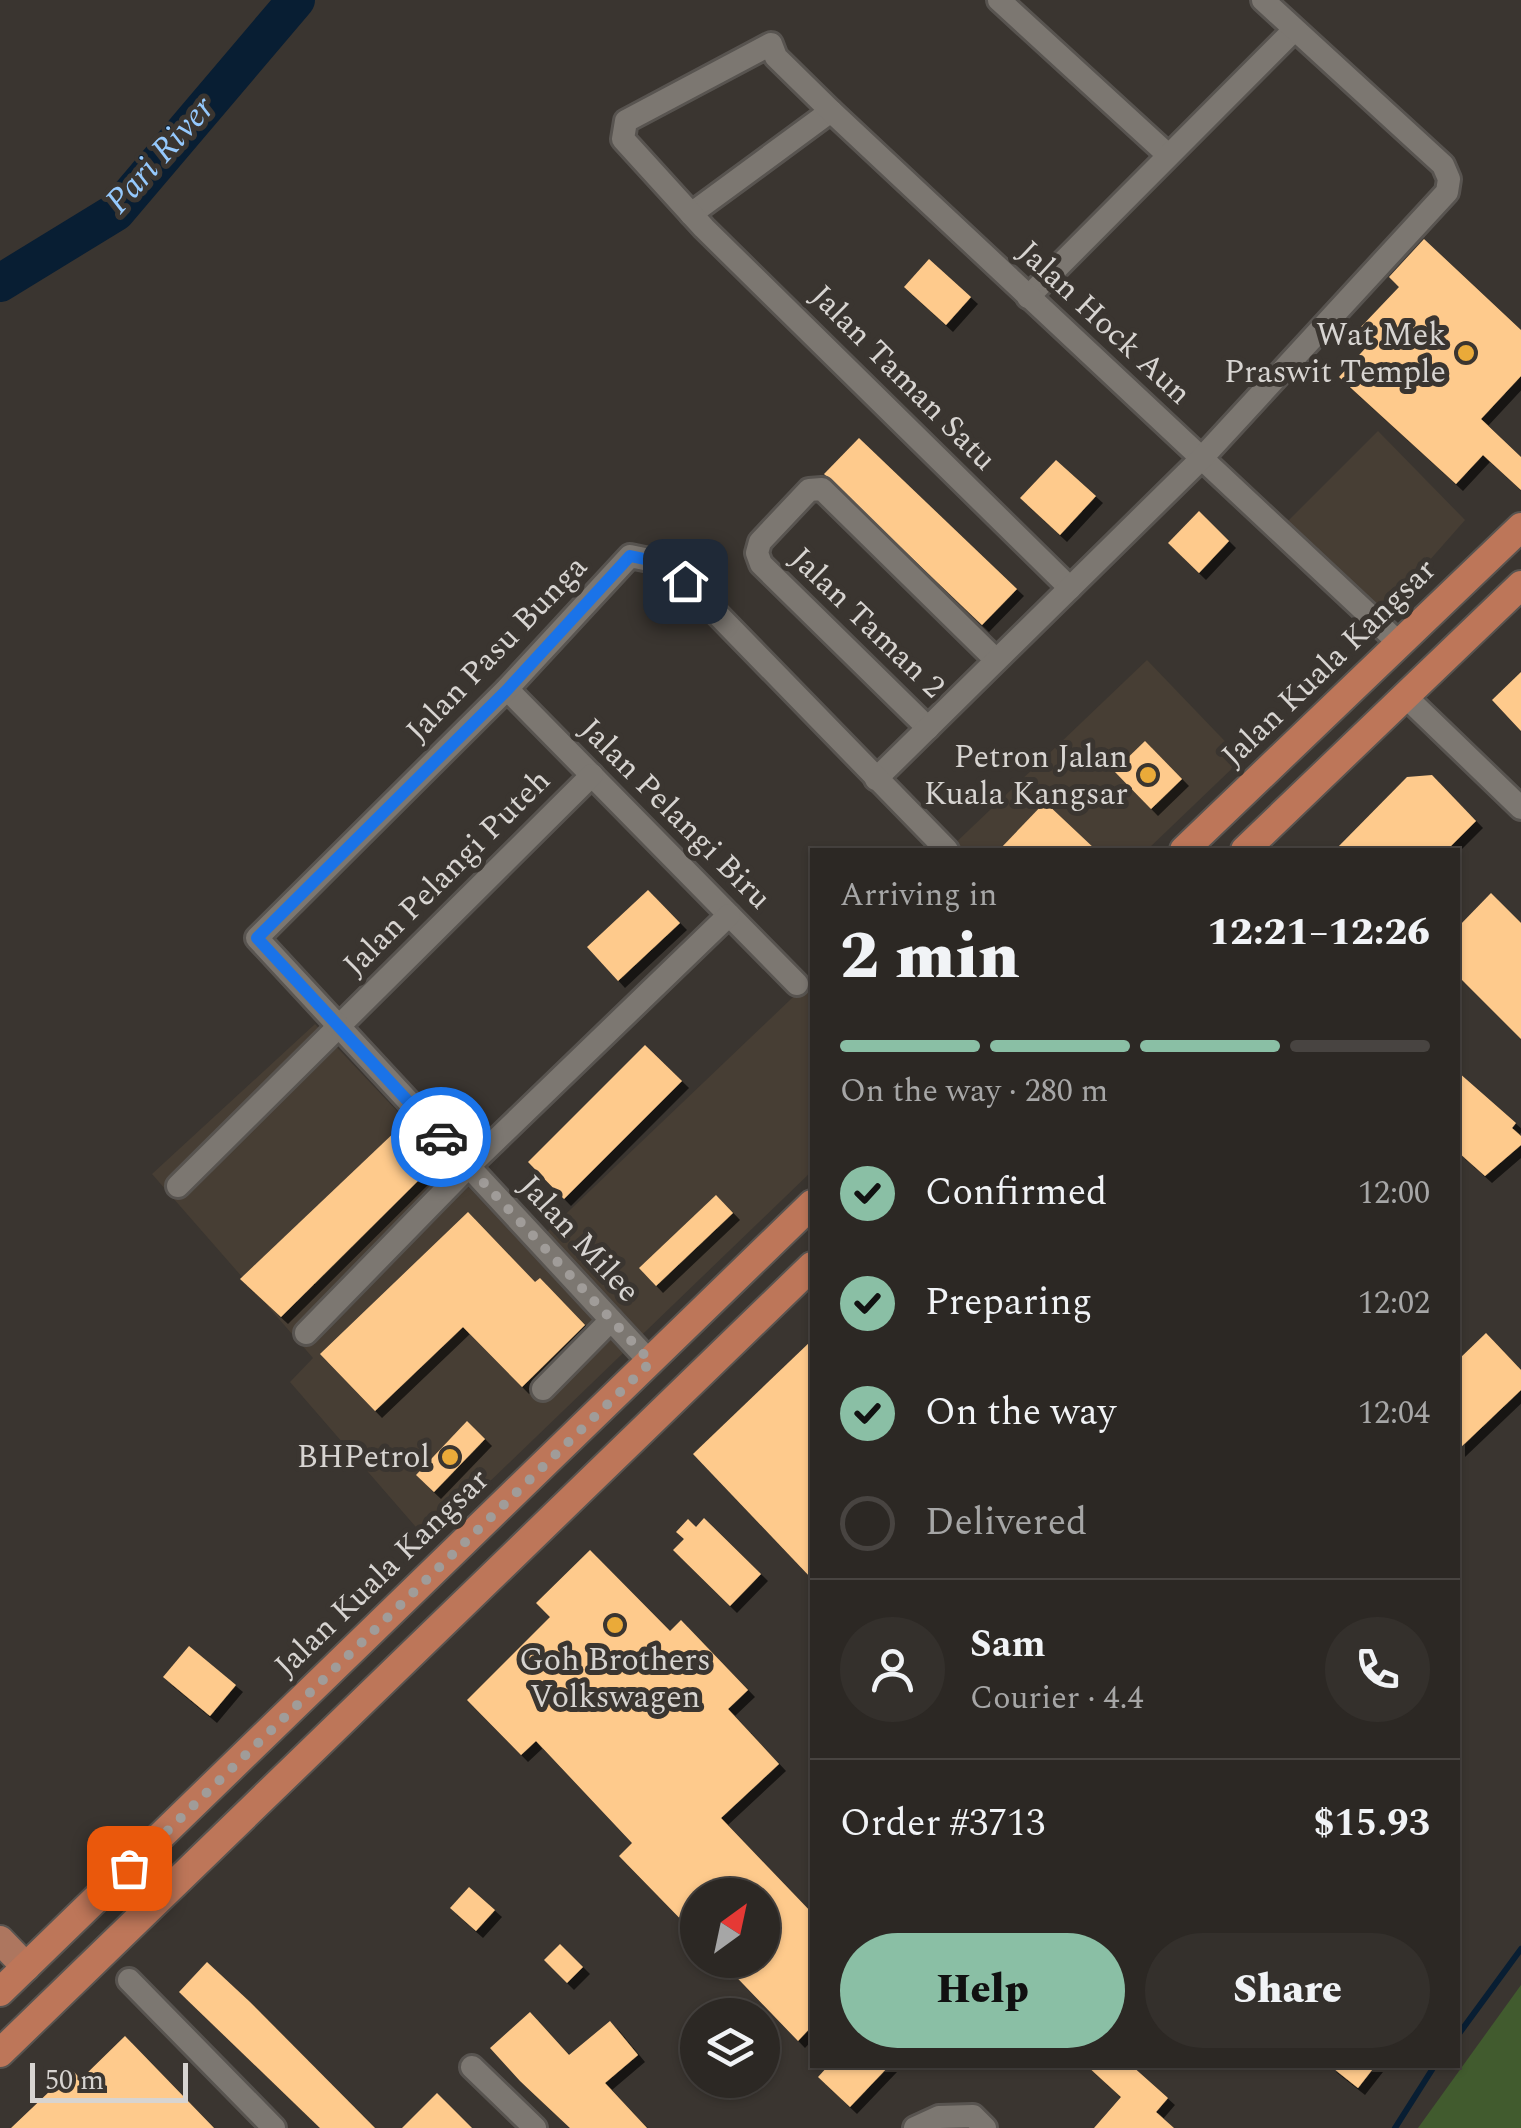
<!DOCTYPE html>
<meta charset="utf-8">
<style>
body{margin:0;font-family:Spectral,serif;background:#34302c;color:#f1f3f6;height:100vh;display:flex;flex-direction:column;font-size:38px;white-space:nowrap}
*{box-sizing:border-box;margin:0}
p{font-size:32px;color:#a6a6a6}
.icon{flex:none;width:55px;height:55px;fill:none;stroke:currentColor;stroke-width:2;stroke-linecap:round;stroke-linejoin:round}
.map{position:relative;flex:1;overflow:hidden}
.side{position:absolute;left:810px;top:848px;width:650px;height:1220px;display:flex;flex-direction:column;background:#2c2824;border-radius:0px;box-shadow:0 2px 8px #0004,0 0 0 2px #484441}
.side>*{flex:none}
.needle{width:65px;rotate:33deg}
.fabs{position:absolute;left:680px;top:1878px;display:grid;gap:20px}
.fabs a{display:grid;place-items:center;width:100px;height:100px;border-radius:50%;background:#2c2824;box-shadow:0 2px 8px #0004,0 0 0 2px #484441;font-size:50px}
.scale{position:absolute;left:30px;bottom:25px;width:158px;box-sizing:border-box;padding-left:10px;border:5px solid #d7d4d1;border-top:0;font-size:28px;line-height:35px;white-space:nowrap;color:#d7d4d1;-webkit-text-stroke:8px #3a3530;paint-order:stroke}
.pin{position:absolute;display:grid;place-items:center;width:85px;height:85px;color:#fff;margin:-42px;border-radius:20px;box-shadow:0 5px 15px #0006}
.courier{position:absolute;display:grid;place-items:center;width:100px;height:100px;margin:-50px;border:8px solid #1a73e8;border-radius:50%;background:#fff;color:#222;box-shadow:0 2px 12px #0007}
.headline em{font-style:normal;font-weight:800}
.headline div{display:flex;flex-direction:column-reverse}
.headline{display:flex;align-items:center;justify-content:space-between;height:170px;padding:0 30px}
h1{font-size:65px;font-weight:800;line-height:75px}
.bar{display:grid;grid-template-columns:repeat(4,1fr);gap:15px 10px;align-content:center;height:120px;padding:0 30px}
.bar i{height:12px;border-radius:8px;background:#484441}
.bar .selected{background:#8abfa5}
.bar p{grid-column:span 4}
.line{display:flex;align-items:center;gap:25px;padding:0 30px;border-top:2px solid #484441}
.line div{flex:1}
.round{display:grid;place-items:center;flex:none;width:105px;height:105px;border-radius:52px;background:#34302c}
ol{padding:0 30px;list-style:none}
li{display:flex;align-items:center;gap:30px;height:110px}
li p{margin-inline-start:auto}
li .icon{padding:10px;border-radius:50%;background:#8abfa5;color:#111;stroke-width:4}
li:last-child{color:#a6a6a6}
li i{width:55px;height:55px;border:5px solid #484441;border-radius:50%}
.primary-button{display:flex;gap:20px;margin-top:auto;padding:20px 30px}
.primary-button a{flex:1;height:115px;border-radius:60px;background:#8abfa5;color:#111;font-size:40px;font-weight:800;line-height:115px;text-align:center}
.primary-button a+a{background:#34302c;color:#f1f3f6}
.map>svg:first-child{display:block}
.built{fill:#473e34}
.green{fill:#415b2e}
.lines{fill:none;stroke-linecap:round;stroke-linejoin:round}
.stream{stroke:#081e33;stroke-width:6}
.river{stroke:#081e33;stroke-width:38}
.building{fill:#feca8c;filter:url(#shadow)}
.minor-casing{stroke:#585450;stroke-width:28}
.primary-casing{stroke:#585450;stroke-width:32}
.trunk-casing{stroke:#585450;stroke-width:32}
.minor{stroke:#7c7771;stroke-width:22}
.primary{stroke:#ad765f;stroke-width:28}
.trunk{stroke:#bd7659;stroke-width:28}
.done{stroke:#a09c99;stroke-width:10;stroke-dasharray:0 18}
.route{stroke:#1a73e8;stroke-width:12}
.poi-dot{fill:#eaaa39;stroke:#3a3530;stroke-width:4}
.labels{text-anchor:middle;dominant-baseline:central;stroke-width:10;stroke-linejoin:round;paint-order:stroke}
.street-label{font-size:32px;fill:#d7d4d1;stroke:#3a3530}
.poi-label{font-size:32px;fill:#d7d4d1;stroke:#3a3530;text-anchor:end}
.water-label{font-size:35px;font-style:italic;fill:#95c9fd;stroke:#3a3530}
</style>
<div class="map">
<svg width="1521" height="2128" viewBox="0 0 1521 2128">
<defs>
<filter id="shadow"><feDropShadow dx="7" dy="7" stdDeviation="0" flood-color="#0009"/></filter>
</defs>
<rect width="100%" height="100%" fill="#3a3530"/>
<!-- built -->
<g class="built">
<polygon points="1378,431 1465,520 1377,620 1278,531"/>
<polygon points="1147,660 1242,759 1147,850 948,850"/>
<polygon points="812,979 812,1171 428,1541 290,1382 313,1358 152,1174 315,1024 528,1250"/>
</g>
<!-- green -->
<polygon class="green" points="1521,1985 1521,2128 1418,2128"/>
<g class="lines">
<!-- stream -->
<g class="stream">
<polyline points="1458,2035 1521,1949"/>
<polyline points="1395,2128 1435,2065"/>
</g>
<!-- river -->
<polyline class="river" points="0,283 116,212 296,0"/>
</g>
<!-- building -->
<g class="building">
<polygon points="1424,239 1521,330 1521,376 1481,419 1521,457 1521,490 1483,455 1456,484 1339,377 1371,342 1358,330 1399,287 1389,277"/>
<polygon points="929,259 971,297 946,325 904,287"/>
<polygon points="859,438 1017,589 982,625 824,474"/>
<polygon points="1056,460 1096,496 1060,535 1020,498"/>
<polygon points="1199,511 1229,541 1199,573 1168,543"/>
<polygon points="1521,672 1521,731 1492,700"/>
<polygon points="1145,741 1182,779 1151,809 1114,771"/>
<polygon points="1432,775 1476,821 1447,850 1335,850 1407,777"/>
<polygon points="1045,802 1096,850 999,850"/>
<polygon points="648,890 680,923 618,981 587,947"/>
<polygon points="1491,893 1521,923 1521,1039 1458,976 1458,927"/>
<polygon points="645,1045 682,1081 564,1199 528,1162"/>
<polygon points="1458,1072 1516,1123 1512,1128 1521,1136 1521,1145 1485,1176 1458,1152"/>
<polygon points="399,1128 433,1166 281,1317 240,1279"/>
<polygon points="716,1195 733,1213 656,1286 639,1268"/>
<polygon points="468,1212 535,1282 540,1278 585,1325 522,1387 463,1327 375,1411 320,1354"/>
<polygon points="1486,1333 1521,1370 1521,1390 1458,1450 1458,1360"/>
<polygon points="812,1340 812,1579 693,1454"/>
<polygon points="467,1421 485,1439 434,1492 416,1475"/>
<polygon points="704,1518 761,1574 730,1606 673,1550 684,1539 676,1532 688,1519 696,1527"/>
<polygon points="590,1550 670,1631 681,1620 748,1690 728,1709 779,1764 721,1818 812,1913 812,2026 798,2041 720,1960 762,1960 762,1895 698,1895 698,1937 619,1856 632,1843 536,1741 521,1755 467,1700 550,1617 536,1603"/>
<polygon points="189,1646 236,1685 210,1716 163,1677"/>
<polygon points="469,1887 495,1910 476,1931 450,1908"/>
<polygon points="560,1944 583,1967 567,1983 544,1960"/>
<polygon points="207,1962 250,2002 375,2128 320,2128 179,1992"/>
<polygon points="530,2012 569,2055 610,2021 638,2055 605,2083 647,2128 570,2128 520,2081 490,2048"/>
<polygon points="125,2036 214,2128 11,2128 72,2070 81,2079"/>
<polygon points="829,2065 890,2065 850,2107 818,2077"/>
<polygon points="1086,2065 1131,2065 1168,2098 1156,2112 1174,2128 1094,2128 1121,2097"/>
<polygon points="1329,2065 1376,2065 1358,2088"/>
<polygon points="437,2093 472,2128 402,2128"/>
</g>
<g class="lines">
<defs>
<g id="minor">
<polyline points="999,0 1167,154"/>
<polyline points="691,214 831,111"/>
<polyline points="1028,297 1294,30"/>
<polyline points="1070,588 704,228 623,139 626,121 771,44 776,57 831,111 1400,644"/>
<polyline points="507,689 797,984"/>
<polyline points="1405,696 1521,808"/>
<polyline points="928,728 761,564 757,553 760,542 809,490 822,489 996,660"/>
<polyline points="876,779 1201,459 1447,192 1449,179 1443,165 1263,0"/>
<polyline points="178,1186 592,775"/>
<polyline points="306,1333 468,1167 729,915"/>
<polyline points="651,1363 257,938 507,689 630,556 654,561 685,581 947,850"/>
<polyline points="543,1389 611,1320"/>
<polyline points="129,1980 274,2128"/>
<polyline points="472,2067 535,2128"/>
<polyline points="915,2128 939,2117 973,2116 985,2128"/>
</g>
<polyline id="primary" points="0,1940 26,1967"/>
<g id="trunk">
<polyline points="1184,850 1521,527"/>
<polyline points="1245,850 1521,585"/>
<polyline points="0,1992 812,1204"/>
<polyline points="0,2053 812,1266"/>
</g>
</defs>
<!-- minor casing -->
<use href="#minor" class="minor-casing"/>
<!-- primary casing -->
<use href="#primary" class="primary-casing"/>
<!-- trunk casing -->
<use href="#trunk" class="trunk-casing"/>
<!-- minor -->
<use href="#minor" class="minor"/>
<!-- primary -->
<use href="#primary" class="primary"/>
<!-- trunk -->
<use href="#trunk" class="trunk"/>
</g>
<g class="lines">
<!-- done -->
<polyline class="done" points="129,1868 651,1362 441,1137"/>
<!-- route -->
<polyline class="route" points="441,1137 257,938 507,690 630,556 654,561 685,581"/>
</g>
<!-- markers -->
<g class="poi-dot">
<circle cx="1466" cy="353" r="10"/>
<circle cx="1148" cy="775" r="10"/>
<circle cx="450" cy="1457" r="10"/>
<circle cx="615" cy="1625" r="10"/>
</g>
<g class="labels">
<!-- street labels -->
<g class="street-label">
<text transform="translate(1104 323) rotate(43)">Jalan Hock Aun</text>
<text transform="translate(903 378) rotate(45)">Jalan Taman Satu</text>
<text transform="translate(867 623) rotate(44)">Jalan Taman 2</text>
<text transform="translate(497 649) rotate(-46)">Jalan Pasu Bunga</text>
<text transform="translate(1329 663) rotate(-44)">Jalan Kuala Kangsar</text>
<text transform="translate(675 814) rotate(45)">Jalan Pelangi Biru</text>
<text transform="translate(447 873) rotate(-45)">Jalan Pelangi Puteh</text>
<text transform="translate(579 1239) rotate(47)">Jalan Milee</text>
<text transform="translate(382 1573) rotate(-44)">Jalan Kuala Kangsar</text>
</g>
<!-- poi labels -->
<g class="poi-label">
<text x="1446" y="335">Wat Mek<tspan x="1446" dy="37">Praswit Temple</tspan></text>
<text x="1128" y="757">Petron Jalan<tspan x="1128" dy="37">Kuala Kangsar</tspan></text>
<text x="430" y="1457">BHPetrol</text>
<text x="615" y="1660" text-anchor="middle">Goh Brothers<tspan x="615" dy="37">Volkswagen</tspan></text>
</g>
<!-- water labels -->
<g class="water-label">
<text transform="translate(160 155) rotate(-48)">Pari River</text>
</g>
</g>
</svg>
<div class="fabs">
<a><svg class="needle" viewBox="-14 -14 28 28"><path d="M0-13l5 13h-10z" fill="#e53935"/><path d="M0 13l5-13h-10z" fill="#a6a6a6"/></svg></a>
<a><svg class="icon" aria-label="layers" viewBox="0 0 24 24"><path d="M12 4l9 5-9 5-9-5zM3 14l9 5 9-5"/></svg></a>
</div>
<div class="scale">50 m</div>
<div class="pin" style="left:129px;top:1868px;background:#ea580c"><svg class="icon" aria-label="bag" viewBox="0 0 24 24"><path d="M5 8h14l-1 12H6zM9 8a3 3 0 0 1 6 0"/></svg></div>
<div class="pin" style="left:685px;top:581px;background:#1f2937"><svg class="icon" aria-label="home" viewBox="0 0 24 24"><path d="M3 11l9-7 9 7M6 9v11h12V9"/></svg></div>
<div class="courier" style="left:441px;top:1137px"><svg class="icon" aria-label="car" viewBox="0 0 24 24"><path d="M5 17H2v-5l4-1 3-4h7l3 4 3 1v5h-3M9 17h6M6 11h13"/><circle cx="7" cy="17" r="2"/><circle cx="17" cy="17" r="2"/></svg></div>
<section class="side">
<div class="headline"><div><h1>2 min</h1><p>Arriving in</p></div><em>12:21–12:26</em></div>
<div class="bar"><i class="selected"></i><i class="selected"></i><i class="selected"></i><i></i><p>On the way · 280 m</p></div>
<ol>
<li><svg class="icon" aria-label="check" viewBox="0 0 24 24"><path d="M5 12l5 5 9-10"/></svg>Confirmed<p>12:00</p></li>
<li><svg class="icon" aria-label="check" viewBox="0 0 24 24"><path d="M5 12l5 5 9-10"/></svg>Preparing<p>12:02</p></li>
<li><svg class="icon" aria-label="check" viewBox="0 0 24 24"><path d="M5 12l5 5 9-10"/></svg>On the way<p>12:04</p></li>
<li><i></i>Delivered</li>
</ol>
<div class="line" style="height:180px"><a class="round"><svg class="icon" aria-label="person" viewBox="0 0 24 24"><circle cx="12" cy="8" r="4"/><path d="M4 21q1-7 8-7t8 7"/></svg></a><div><b>Sam</b><p>Courier · 4.4</p></div><a class="round"><svg class="icon" aria-label="phone" viewBox="0 0 24 24"><path d="M5 4h4l2 5-3 2q2 4 5 5l2-3 5 2v4C11 20 4 13 5 4z"/></svg></a></div>
<div class="line" style="height:130px"><div>Order #3713</div><b>$15.93</b></div>
<div class="primary-button"><a>Help</a><a>Share</a></div>
</section>
</div>
